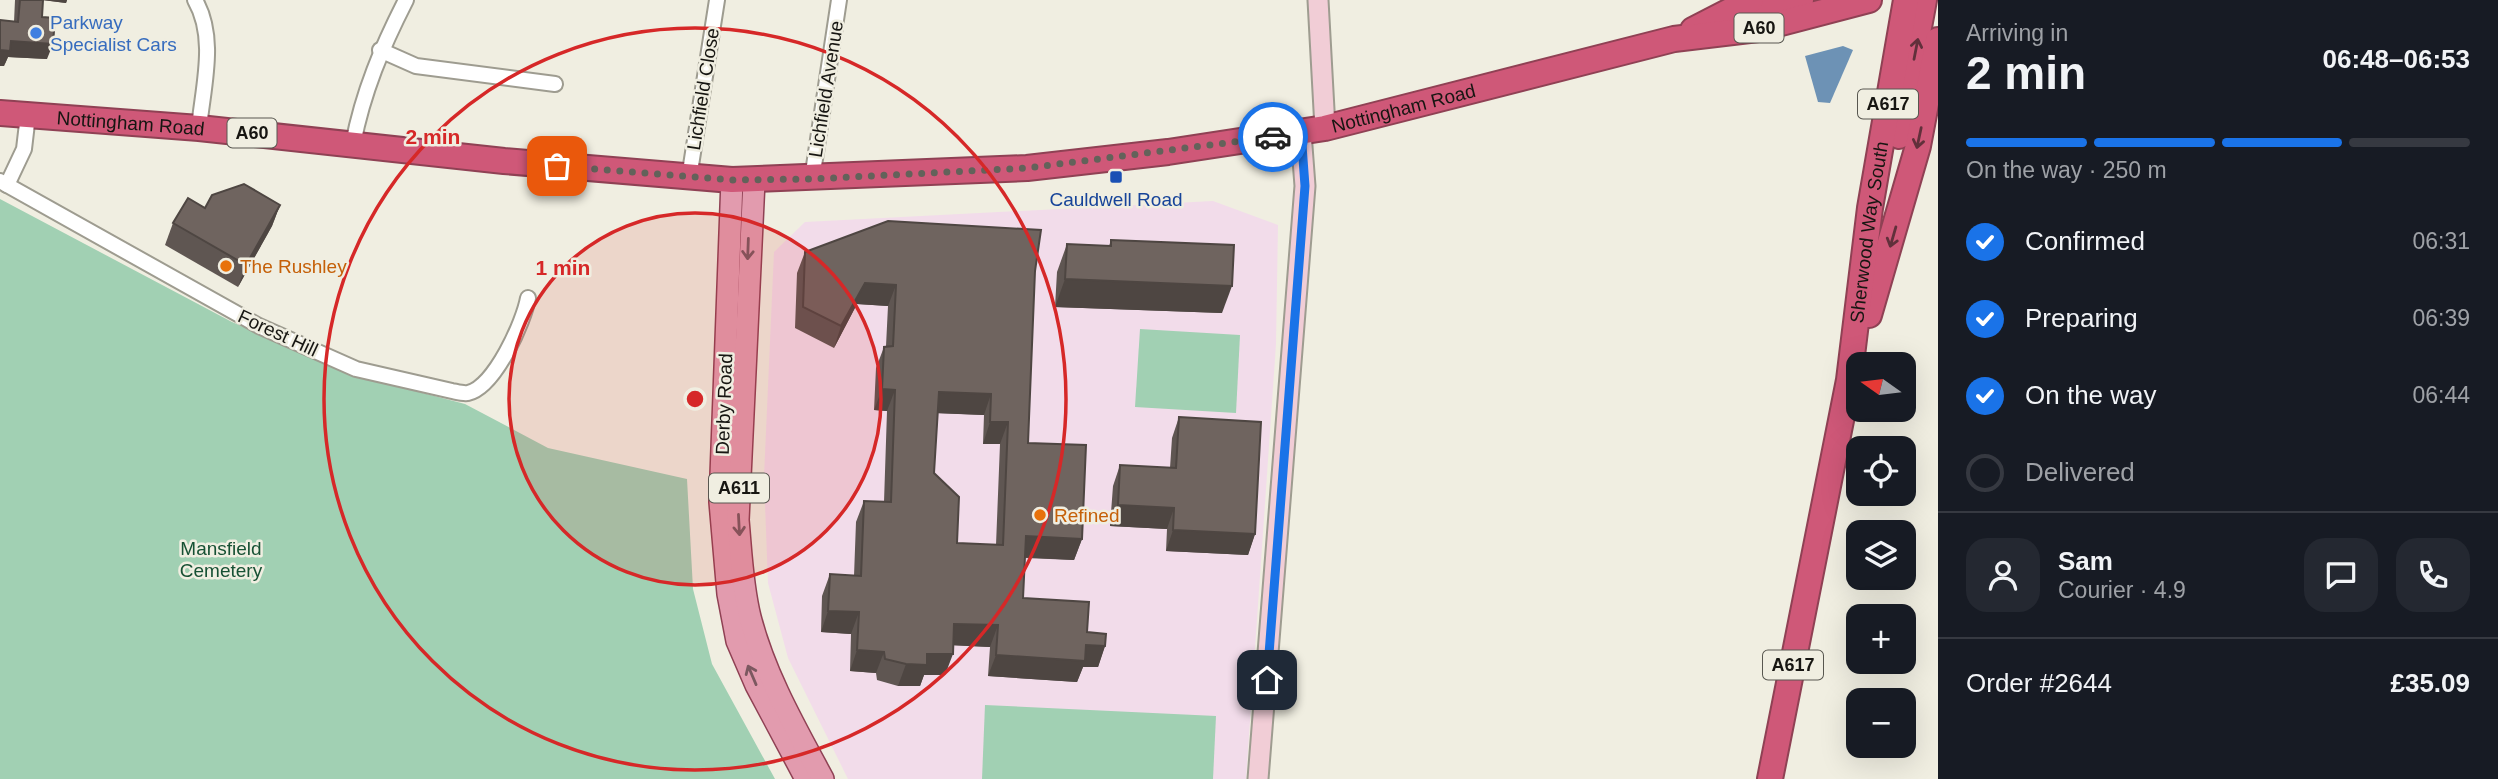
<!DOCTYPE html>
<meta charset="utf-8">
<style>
body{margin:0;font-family:Helvetica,sans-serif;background:#242831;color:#f1f3f6;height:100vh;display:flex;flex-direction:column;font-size:26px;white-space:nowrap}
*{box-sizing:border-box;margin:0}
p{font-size:23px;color:#9ea1a6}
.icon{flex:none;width:38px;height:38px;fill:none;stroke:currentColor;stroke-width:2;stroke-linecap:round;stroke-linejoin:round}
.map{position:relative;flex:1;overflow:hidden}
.drawer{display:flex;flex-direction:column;background:#171b24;width:560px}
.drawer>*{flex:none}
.needle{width:46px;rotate:284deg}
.controls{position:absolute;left:1846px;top:352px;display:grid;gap:14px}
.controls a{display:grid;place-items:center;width:70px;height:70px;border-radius:14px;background:#171b24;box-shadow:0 7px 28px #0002;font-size:35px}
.pin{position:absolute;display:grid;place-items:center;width:60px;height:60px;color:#fff;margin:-30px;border-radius:14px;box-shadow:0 4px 10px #0006}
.courier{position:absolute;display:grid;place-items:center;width:70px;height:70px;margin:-35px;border:5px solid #1a73e8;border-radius:50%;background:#fff;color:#222;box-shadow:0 2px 9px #0007}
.headline em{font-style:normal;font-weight:700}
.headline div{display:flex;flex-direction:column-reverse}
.headline{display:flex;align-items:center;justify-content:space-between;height:119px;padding:0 28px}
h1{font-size:46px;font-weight:700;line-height:52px}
.bar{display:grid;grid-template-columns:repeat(4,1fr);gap:10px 7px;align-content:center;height:84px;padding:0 28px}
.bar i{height:9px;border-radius:5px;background:#363941}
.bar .on{background:#1a73e8}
.bar p{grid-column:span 4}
.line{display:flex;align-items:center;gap:18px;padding:0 28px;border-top:2px solid #363941}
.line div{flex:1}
.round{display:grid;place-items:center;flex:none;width:74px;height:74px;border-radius:21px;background:#242831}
ol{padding:0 28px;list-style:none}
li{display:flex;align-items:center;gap:21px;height:77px}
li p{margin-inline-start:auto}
li .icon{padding:7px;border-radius:50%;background:#1a73e8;color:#fff;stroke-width:4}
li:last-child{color:#9ea1a6}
li i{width:38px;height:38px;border:4px solid #363941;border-radius:50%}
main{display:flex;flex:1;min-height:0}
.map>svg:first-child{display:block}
.education{fill:#f2dcea}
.green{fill:#a1d0b3}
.water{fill:#6d92b5}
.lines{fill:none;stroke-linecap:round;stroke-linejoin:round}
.street-casing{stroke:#9e9c90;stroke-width:18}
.secondary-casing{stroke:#9e9c90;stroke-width:23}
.primary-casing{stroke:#8f4154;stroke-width:24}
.highway-casing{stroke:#8f4154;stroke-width:28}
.street{stroke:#fff;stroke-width:14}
.secondary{stroke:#f1cdd6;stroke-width:19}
.primary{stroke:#e29bae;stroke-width:21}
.highway{stroke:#cf5878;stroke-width:24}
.wall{fill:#5f5652;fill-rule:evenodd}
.shaded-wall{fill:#4e4642}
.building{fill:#6f645f;stroke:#4e4642;stroke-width:2;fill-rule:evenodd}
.oneway{stroke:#61303b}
.oneway2{stroke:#7c5860}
.done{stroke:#63625a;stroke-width:7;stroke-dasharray:0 12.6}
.route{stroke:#1a73e8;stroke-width:9}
.ring{fill:none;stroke:#d62828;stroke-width:3.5}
.shop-dot{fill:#3f7fe0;stroke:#f0eee1;stroke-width:2.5}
.transit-dot{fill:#1a4fb4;stroke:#f0eee1;stroke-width:2.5}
.food-dot{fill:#e8710a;stroke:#f0eee1;stroke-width:2.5}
.labels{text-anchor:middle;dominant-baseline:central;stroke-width:5;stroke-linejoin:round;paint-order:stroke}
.shield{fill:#f0eee1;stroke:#585750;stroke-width:2}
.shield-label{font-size:18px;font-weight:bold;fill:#171612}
.shop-label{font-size:19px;fill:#366cbe;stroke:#f0eee1;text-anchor:start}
.street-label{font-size:19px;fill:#171612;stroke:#f0eee1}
.transit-label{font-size:19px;fill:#164399;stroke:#f0eee1}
.food-label{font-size:19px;fill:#c56008;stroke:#f0eee1;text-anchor:start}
.park-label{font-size:19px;fill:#175134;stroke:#f0eee1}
.centre{fill:#d62828;stroke:#f0eee1;stroke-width:3.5}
.ring-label{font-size:21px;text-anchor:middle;font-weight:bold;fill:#d62828;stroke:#f0eee1;stroke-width:5;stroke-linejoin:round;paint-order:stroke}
</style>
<main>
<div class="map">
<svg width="1938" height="779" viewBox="0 0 1938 779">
<rect width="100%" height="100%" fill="#f0eee1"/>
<!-- education -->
<polygon class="education" points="1213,201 1278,225 1276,344 1246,779 848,779 788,658 768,583 764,477 774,252 805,222"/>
<!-- green -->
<g class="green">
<polygon points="0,199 232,322 354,375 465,404 548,448 687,479 693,589 712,664 775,779 0,779"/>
<polygon points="1140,329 1240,335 1236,413 1135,407"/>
<polygon points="985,705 1216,716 1213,779 982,779"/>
</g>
<!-- water -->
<polygon class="water" points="1843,46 1853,50 1830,103 1818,102 1805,56"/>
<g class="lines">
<defs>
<g id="street">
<path d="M195,0C217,38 203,86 199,128"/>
<polyline points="380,50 416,66 555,84"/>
<path d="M353,144C363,92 382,47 406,0"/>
<polyline points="689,178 717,0"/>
<polyline points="812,179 839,0"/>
<path d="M0,181L259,326L356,369L452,391C457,392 464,394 468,393C495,387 524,321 528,298"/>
<polyline points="7,185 24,149 28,115"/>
</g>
<g id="secondary">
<polyline points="1318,0 1325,128"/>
<polyline points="1258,779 1305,186 1301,133"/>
</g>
<g id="primary">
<polyline points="732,180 720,502 728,594 737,641 756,685 806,779"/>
<path d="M754,181L738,520C741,552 742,585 750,617C765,675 795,727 823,779"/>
</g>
<g id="highway">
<polyline points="1762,11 1801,0"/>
<polyline points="1693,30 1751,0"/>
<path id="s1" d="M0,113L199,128L504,161L732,180L1027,168L1168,152L1325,128L1674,39L1758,29L1869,0"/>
<polyline points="1899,136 1924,0"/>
<polyline points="1869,315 1918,146 1938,40"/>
<path id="s2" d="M1770,779L1849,380L1870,208L1906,0"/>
</g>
</defs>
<!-- street casing -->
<use href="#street" class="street-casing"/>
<!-- secondary casing -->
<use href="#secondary" class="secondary-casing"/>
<!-- primary casing -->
<use href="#primary" class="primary-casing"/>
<!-- highway casing -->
<use href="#highway" class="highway-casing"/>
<!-- street -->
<use href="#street" class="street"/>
<!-- secondary -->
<use href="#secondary" class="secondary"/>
<!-- primary -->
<use href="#primary" class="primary"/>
<!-- highway -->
<use href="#highway" class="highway"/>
</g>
<!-- wall -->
<g class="wall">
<polygon points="15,0 67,0 66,3 43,0 42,17 47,59 8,57 4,66 14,22"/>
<polygon points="280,205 272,226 238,287 165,245 173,223 205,208"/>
<polygon points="1111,240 1222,313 1055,307 1057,272 1067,244 1109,246"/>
<path d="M805,252L1035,271L1028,443L1082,539L1074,560L1025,558L1023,598L1087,632L1105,646L1098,667H1083L1077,682L988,676L990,647L953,645L945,675H924L920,686H898L877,680L876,673L850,671L851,634L821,632L822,596L830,574L854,576L856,522L864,501L884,502L887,411L874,410L876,368L884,347L886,346L888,306L857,304L834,348L795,328L797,273ZM938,413L984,415L983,444H1000L996,545L957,543L934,473Z"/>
<polygon points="1179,417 1255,534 1248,555 1166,551 1167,529 1110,526 1113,486 1120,465 1170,468 1172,438"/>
</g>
<!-- shaded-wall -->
<g class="shaded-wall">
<polygon points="42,0 67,0 66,3"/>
<polygon points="11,41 53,44 47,59 8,57 4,66 0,66 0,50"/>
<polygon points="280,205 272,226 238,287 246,265"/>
<polygon points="1065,279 1232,286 1222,313 1055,307"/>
<polygon points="865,283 896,285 888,306 857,304 834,348 841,326"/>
<polygon points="882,389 895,390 887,411 874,410"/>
<polygon points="939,392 991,394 984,415 932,413"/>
<polygon points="990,422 1008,422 1000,444 983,444"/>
<polygon points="1118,505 1174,508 1167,529 1110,526"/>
<polygon points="1173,530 1255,534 1248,555 1166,551"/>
<polygon points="1026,536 1082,539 1074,560 1018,557"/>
<polygon points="828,611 859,612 851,634 821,632"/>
<polygon points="954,624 998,625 990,647 946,645"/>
<polygon points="1086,645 1105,646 1098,667 1083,667 1077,682 988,676 996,655"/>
<polygon points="857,650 884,652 876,673 850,671"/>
<polygon points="927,654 953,654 945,675 924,675 920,686 898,686 906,664"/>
</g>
<!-- building -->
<g class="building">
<polygon points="20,0 43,0 42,17 55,18 53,44 11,41 10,51 0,50 0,20 18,22"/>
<polygon points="244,184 280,205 246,265 173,223 188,198 205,208 212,195"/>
<path d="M888,221L1041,230L1035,271L1028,443L1086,445L1082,539L1026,536L1023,598L1089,602L1087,632L1106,634L1105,646L1086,645L1085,661L996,655L998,625L954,624L953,654H927V665L906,664L885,659L884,652L857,650L859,612L828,611L830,574L861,576L864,501L891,502L895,390L882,389L884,347L893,346L896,285L865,283L841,326L803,307L805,252ZM939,392L991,394L990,422H1008L1003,545L957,543L959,497L934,473Z"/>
<polygon points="1111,240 1234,245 1232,286 1065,279 1067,244 1111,246"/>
<polygon points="1179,417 1261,422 1255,534 1173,530 1174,508 1118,505 1120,465 1176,468"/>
</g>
<!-- one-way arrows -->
<defs><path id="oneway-shaft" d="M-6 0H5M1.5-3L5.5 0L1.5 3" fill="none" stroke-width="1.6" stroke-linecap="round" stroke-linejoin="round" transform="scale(1.75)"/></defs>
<g class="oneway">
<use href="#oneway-shaft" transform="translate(1916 49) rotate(-79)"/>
<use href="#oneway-shaft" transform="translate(1919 138) rotate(102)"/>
<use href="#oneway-shaft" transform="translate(1893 237) rotate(106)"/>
</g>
<g class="oneway2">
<use href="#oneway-shaft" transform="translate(748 249) rotate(92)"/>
<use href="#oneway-shaft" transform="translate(739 525) rotate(87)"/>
<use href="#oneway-shaft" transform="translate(752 675) rotate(-113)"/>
</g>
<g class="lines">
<!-- done -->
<polyline class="done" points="557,166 732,180 812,179 1027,168 1273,137"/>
<!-- route -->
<polyline class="route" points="1267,680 1305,186 1301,132 1273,137"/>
</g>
<!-- distance rings -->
<circle cx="695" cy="399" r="186" fill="#d62828" fill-opacity=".12"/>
<g class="ring">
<circle cx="695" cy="399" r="186"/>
<circle cx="695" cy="399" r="371"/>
</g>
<!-- markers -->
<circle class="shop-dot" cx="36" cy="33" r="7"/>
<rect class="transit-dot" x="1109" y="170" width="14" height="14" rx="3.5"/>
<g class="food-dot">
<circle cx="226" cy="266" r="7"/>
<circle cx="1040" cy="515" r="7"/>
</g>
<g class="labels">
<!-- shield labels -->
<g class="shield">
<rect x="1734.5" y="13.5" width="49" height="29" rx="5"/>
<rect x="1858" y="89.5" width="60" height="29" rx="5"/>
<rect x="227.5" y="118.5" width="49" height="29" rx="5"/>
<rect x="709" y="473.5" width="60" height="29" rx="5"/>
<rect x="1763" y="650.5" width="60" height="29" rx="5"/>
</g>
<g class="shield-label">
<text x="1759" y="28">A60</text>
<text x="1888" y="104">A617</text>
<text x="252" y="133">A60</text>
<text x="739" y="488">A611</text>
<text x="1793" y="665">A617</text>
</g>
<!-- shop labels -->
<g class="shop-label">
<text x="50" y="22">Parkway<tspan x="50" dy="22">Specialist Cars</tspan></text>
</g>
<!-- street labels -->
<g class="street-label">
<text transform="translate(703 89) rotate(-81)">Lichfield Close</text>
<text transform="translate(826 89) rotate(-81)">Lichfield Avenue</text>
<text stroke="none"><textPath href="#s1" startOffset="1412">Nottingham Road</textPath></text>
<text stroke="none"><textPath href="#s1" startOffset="131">Nottingham Road</textPath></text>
<text stroke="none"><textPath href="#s2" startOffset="556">Sherwood Way South</textPath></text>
<text transform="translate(278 333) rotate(25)">Forest Hill</text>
<text transform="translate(724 404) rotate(-88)">Derby Road</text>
</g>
<!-- transit labels -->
<g class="transit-label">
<text x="1116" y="199">Cauldwell Road</text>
</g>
<!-- food labels -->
<g class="food-label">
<text x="240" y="266">The Rushley</text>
<text x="1054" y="515">Refined</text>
</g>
<!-- park labels -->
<g class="park-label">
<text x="221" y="548">Mansfield<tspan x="221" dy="22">Cemetery</tspan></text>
</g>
</g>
<circle cx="695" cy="399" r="10" class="centre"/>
<g class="ring-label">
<text x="433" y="144">2 min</text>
<text x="563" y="275">1 min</text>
</g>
</svg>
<div class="controls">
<a><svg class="needle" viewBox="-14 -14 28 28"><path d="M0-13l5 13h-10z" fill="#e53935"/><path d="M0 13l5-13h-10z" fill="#9ea1a6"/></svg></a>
<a><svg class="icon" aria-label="locate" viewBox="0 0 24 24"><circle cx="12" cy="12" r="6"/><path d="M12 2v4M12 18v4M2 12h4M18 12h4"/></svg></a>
<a><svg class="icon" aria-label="layers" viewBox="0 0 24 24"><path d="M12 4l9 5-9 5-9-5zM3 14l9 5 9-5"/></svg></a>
<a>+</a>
<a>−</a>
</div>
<div class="pin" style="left:557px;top:166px;background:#ea580c"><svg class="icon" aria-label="bag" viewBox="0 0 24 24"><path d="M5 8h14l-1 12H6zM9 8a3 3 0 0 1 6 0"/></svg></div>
<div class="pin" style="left:1267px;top:680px;background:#1f2937"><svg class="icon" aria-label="home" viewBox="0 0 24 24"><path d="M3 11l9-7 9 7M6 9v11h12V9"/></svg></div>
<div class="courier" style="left:1273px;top:137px"><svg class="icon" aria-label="car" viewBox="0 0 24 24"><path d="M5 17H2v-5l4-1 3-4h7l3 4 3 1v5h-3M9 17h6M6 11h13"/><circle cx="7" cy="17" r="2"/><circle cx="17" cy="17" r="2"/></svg></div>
</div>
<section class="drawer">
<div class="headline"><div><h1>2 min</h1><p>Arriving in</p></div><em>06:48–06:53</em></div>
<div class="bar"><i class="on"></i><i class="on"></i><i class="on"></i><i></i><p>On the way · 250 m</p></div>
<ol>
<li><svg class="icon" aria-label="check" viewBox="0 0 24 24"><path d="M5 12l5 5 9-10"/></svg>Confirmed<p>06:31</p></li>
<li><svg class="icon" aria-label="check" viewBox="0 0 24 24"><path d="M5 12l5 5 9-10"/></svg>Preparing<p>06:39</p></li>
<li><svg class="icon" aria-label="check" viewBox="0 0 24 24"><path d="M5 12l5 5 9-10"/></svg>On the way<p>06:44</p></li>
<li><i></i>Delivered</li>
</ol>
<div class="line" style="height:126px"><a class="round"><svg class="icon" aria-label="person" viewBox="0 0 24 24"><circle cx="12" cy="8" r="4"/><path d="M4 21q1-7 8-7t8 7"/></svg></a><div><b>Sam</b><p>Courier · 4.9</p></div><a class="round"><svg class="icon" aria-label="chat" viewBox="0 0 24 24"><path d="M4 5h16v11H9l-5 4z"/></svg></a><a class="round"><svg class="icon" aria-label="phone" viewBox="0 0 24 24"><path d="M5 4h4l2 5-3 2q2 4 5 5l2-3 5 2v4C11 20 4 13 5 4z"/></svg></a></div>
<div class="line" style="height:91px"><div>Order #2644</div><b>£35.09</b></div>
</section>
</main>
